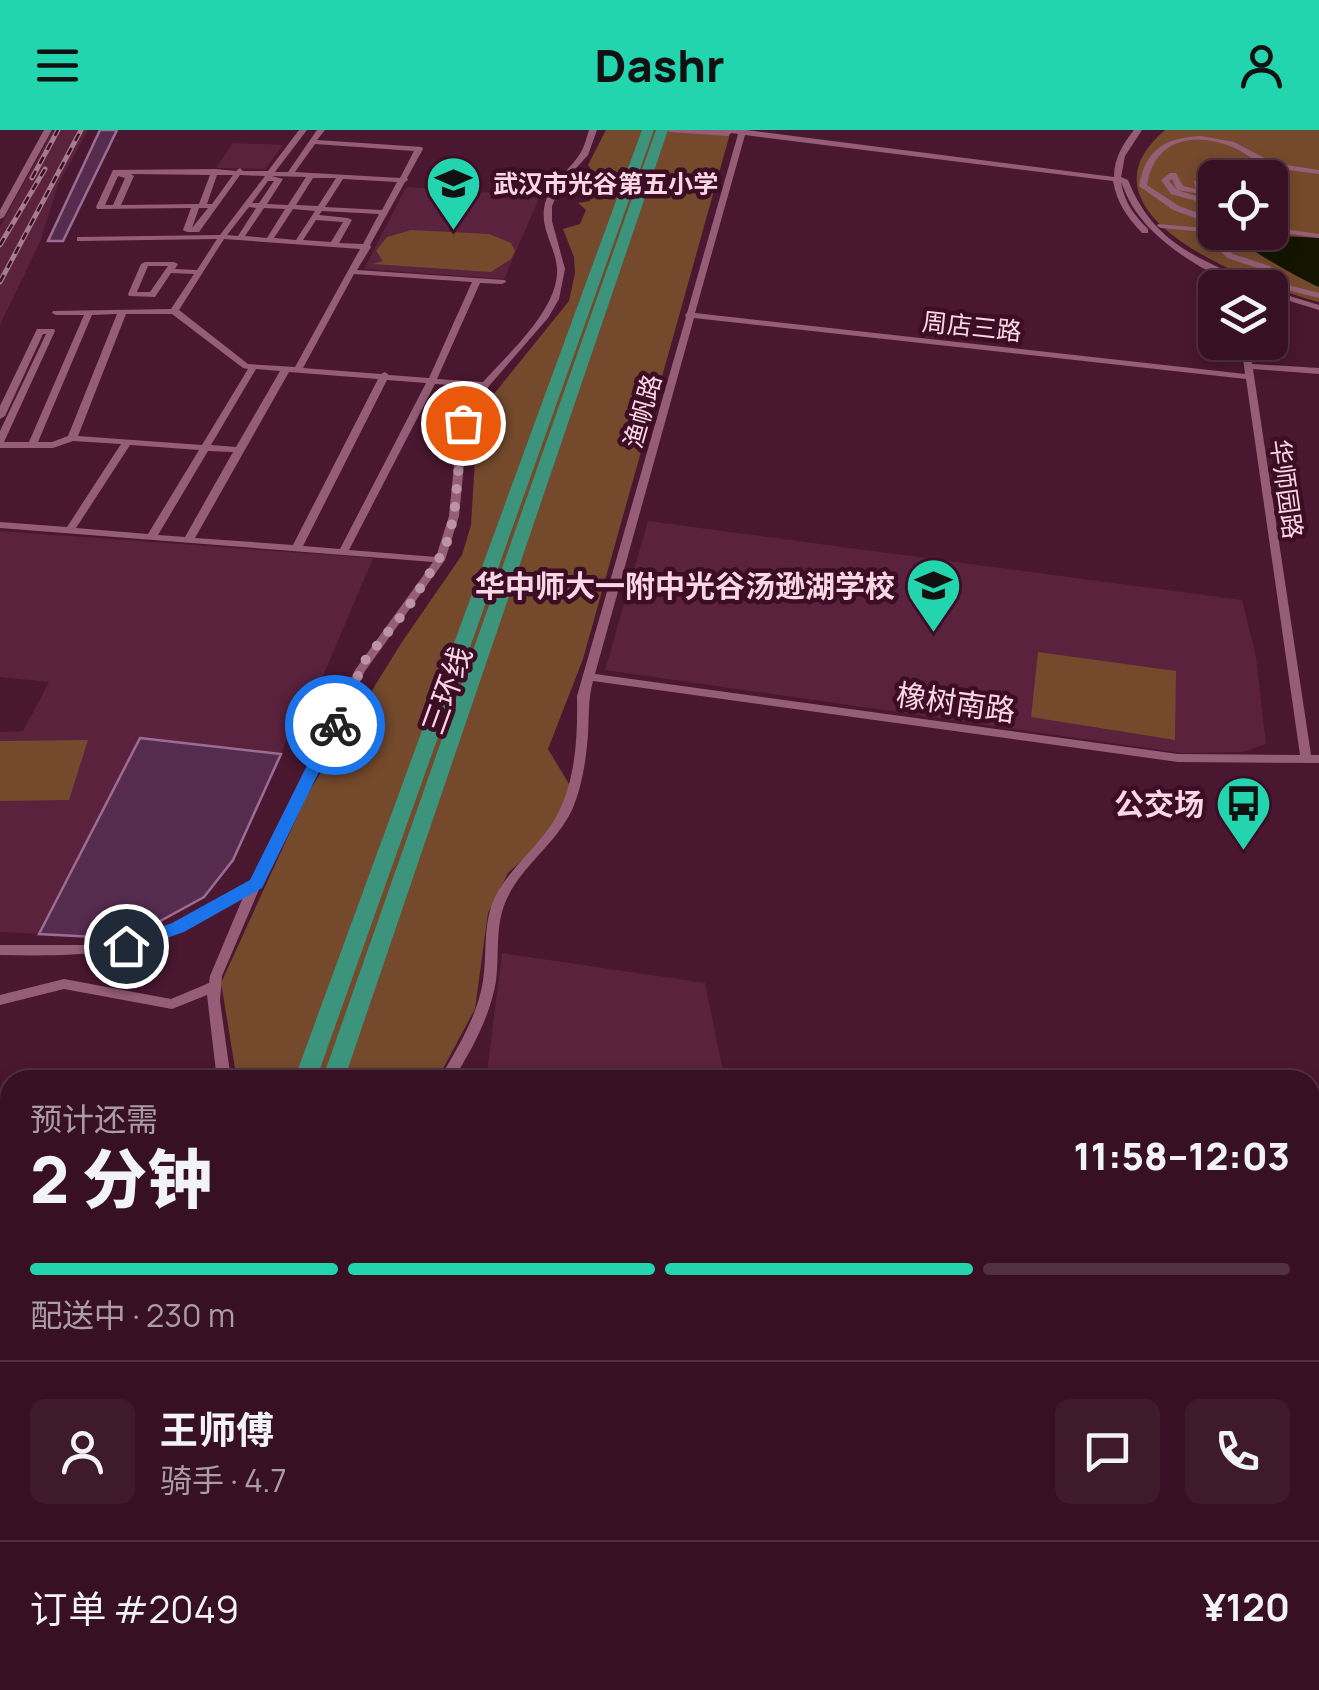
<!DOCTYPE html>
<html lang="zh">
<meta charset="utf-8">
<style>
body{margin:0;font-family:Manrope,"Noto Sans SC",sans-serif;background:#3e1a2b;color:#f1f3f6;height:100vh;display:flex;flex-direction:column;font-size:38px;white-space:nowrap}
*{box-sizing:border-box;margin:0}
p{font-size:32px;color:#aa9da6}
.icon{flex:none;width:55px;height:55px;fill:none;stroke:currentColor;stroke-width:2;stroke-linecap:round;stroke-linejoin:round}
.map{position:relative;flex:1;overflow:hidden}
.drawer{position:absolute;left:0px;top:940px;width:1320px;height:620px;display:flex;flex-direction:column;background:#371123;border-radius:30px 30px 0 0;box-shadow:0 5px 15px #0003,0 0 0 2px #513141}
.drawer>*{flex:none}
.controls{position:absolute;left:1198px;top:30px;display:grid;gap:20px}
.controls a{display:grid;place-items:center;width:90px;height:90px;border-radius:15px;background:#371123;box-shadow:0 5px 15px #0003,0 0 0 2px #513141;font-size:50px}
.pin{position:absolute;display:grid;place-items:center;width:85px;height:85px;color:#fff;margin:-42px;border:5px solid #fff;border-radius:50%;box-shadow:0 2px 10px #0007}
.courier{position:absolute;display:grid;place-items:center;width:100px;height:100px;margin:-50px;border:8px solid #1a73e8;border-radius:50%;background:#fff;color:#222;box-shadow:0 2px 12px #0007}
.head em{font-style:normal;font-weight:800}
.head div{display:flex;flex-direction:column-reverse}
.head{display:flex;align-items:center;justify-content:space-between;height:170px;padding:0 30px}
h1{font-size:65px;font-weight:800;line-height:75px}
.bar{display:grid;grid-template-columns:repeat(4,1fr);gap:15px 10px;align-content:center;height:120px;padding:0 30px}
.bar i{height:12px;border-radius:8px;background:#513141}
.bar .current{background:#23d5af}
.bar p{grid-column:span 4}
.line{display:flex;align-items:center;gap:25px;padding:0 30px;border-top:2px solid #513141}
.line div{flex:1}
.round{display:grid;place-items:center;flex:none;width:105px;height:105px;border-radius:15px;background:#3e1a2b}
header{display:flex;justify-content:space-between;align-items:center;height:130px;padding:0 30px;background:#23d5af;color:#111;font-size:45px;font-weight:800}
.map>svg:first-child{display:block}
.built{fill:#5a223d}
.green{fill:#74492c;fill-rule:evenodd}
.water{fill:#141500}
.building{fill:#552b4e;stroke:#9c6d94;stroke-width:2.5}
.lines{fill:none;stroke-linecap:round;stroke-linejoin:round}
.minor{fill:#965e76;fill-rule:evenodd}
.highway{fill:#3c947d;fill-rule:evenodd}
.rail-casing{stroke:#a57c8e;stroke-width:5}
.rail{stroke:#3d0d25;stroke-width:2.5;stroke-dasharray:8;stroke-linecap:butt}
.route{fill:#1a73e8}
.done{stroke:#bb94a5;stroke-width:10;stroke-dasharray:0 18}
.labels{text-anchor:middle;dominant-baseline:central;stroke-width:9;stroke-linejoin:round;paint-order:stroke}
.far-poi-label{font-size:25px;font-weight:bold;fill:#f9d7e4;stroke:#3d0d25;text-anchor:start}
.far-street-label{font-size:25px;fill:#f9d7e4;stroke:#3d0d25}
.poi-label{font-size:30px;font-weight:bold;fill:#f9d7e4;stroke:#3d0d25;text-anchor:end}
.street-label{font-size:30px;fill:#f9d7e4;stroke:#3d0d25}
</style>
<header><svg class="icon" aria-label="menu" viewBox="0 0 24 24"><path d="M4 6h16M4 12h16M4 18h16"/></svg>Dashr<svg class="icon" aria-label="person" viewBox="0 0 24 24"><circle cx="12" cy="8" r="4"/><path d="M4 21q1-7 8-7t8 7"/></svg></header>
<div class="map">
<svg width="1319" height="1560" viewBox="0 0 1319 1560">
<rect width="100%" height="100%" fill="#49172f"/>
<!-- built -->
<g class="built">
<polygon points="53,0 88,0 58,55 40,112 0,195 0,97"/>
<polygon points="233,13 283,15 265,39 216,38"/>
<polygon points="406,57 540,66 504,149 364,139"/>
<polygon points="648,391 1242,470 1256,527 1266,614 1243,622 1181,623 605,540"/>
<polygon points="0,401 373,428 312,572 302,572 281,624 140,608 39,804 0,802 0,602 23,601 49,552 0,547"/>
<polygon points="502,823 705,853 723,941 721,950 486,950"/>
</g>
<!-- green -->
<g class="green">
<polygon points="606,0 731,0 583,529 548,619 572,659 548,706 508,743 488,783 475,879 437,950 237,950 221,853 307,665 402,512 462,425 471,395 476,312 485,275 569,171 575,143 574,127 563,99 580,94 586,80 578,73 590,71 587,54 596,47 588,35"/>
<path d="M1165,0H1319V172C1257,155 1065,85 1165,0ZM1215,48H1270V102H1215Z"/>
<polygon points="411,100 489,104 511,113 515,121 511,129 491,142 373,134 383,131 376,121 387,107"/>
<polygon points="1038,522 1176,541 1175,610 1031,587"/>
<polygon points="88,610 69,670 0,671 0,611"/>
</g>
<!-- water -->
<path class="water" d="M1266,105L1319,108V157C1306,152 1251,121 1242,112Z"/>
<!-- building -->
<g class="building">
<polygon points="100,0 117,0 63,111 48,111"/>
<polygon points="140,608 281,624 233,730 204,767 151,796 95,807 39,804"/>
</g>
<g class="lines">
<!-- minor -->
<g class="minor">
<polygon points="44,0 52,0 4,87 0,89 0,80"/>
<path d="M299,0H307L275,42H288L317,0H325L317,10L422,17L423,19L407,48L408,50L405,52L370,115L371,117L357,140L505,150L506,152L502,154L480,153L437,249L483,252C508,224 559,179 557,139C556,118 541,100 544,79C547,57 565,44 577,28C584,20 586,9 589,0H597L588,25L561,55L552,76V91L565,139L559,169L548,188L489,256L468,293L459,386L445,430L365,541L269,736L222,846L220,871L231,950H217L207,865L172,879L64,859L0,875V865L64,849L171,869L209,853L210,846L244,765C222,778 200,793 176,803C120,827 60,826 0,825V815H89L132,809L171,796L250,752L355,540L433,432L0,398V392L67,397L121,314L73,311L53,318H0V301L46,204H43L5,286L0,289V276L37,199H54L55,201L4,312H29L84,185H56L52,183L53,181L171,179L194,144L171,143L155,167L129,166L128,164L141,134L145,132H174L178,134L175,139L197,140L217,109L80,111H77V107L220,105L265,46L240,45L199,102H187L183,100L191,78L97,79L96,77L113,40L215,39L236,41L240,38L243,41H268ZM315,14L414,21L400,48L295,42ZM131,44L210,45L199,74L121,75L134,46ZM217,45H233L212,74H207ZM118,46L125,48L113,75H105ZM272,46L306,47L288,75L267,74L283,49ZM313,48H336L318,76L296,75ZM343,49L397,52L382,80L325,77ZM268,51H274L259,73H252ZM249,77L256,78L238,106L227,105ZM199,78H208L192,98ZM264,78L285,79L267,108L245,106ZM293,79L315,81L296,110L274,108ZM322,81L379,84L363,114L339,113L352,90L348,88L319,85ZM316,90L343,92L331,112L303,110ZM224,109L360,119L295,237L248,234L179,180ZM148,136H168L150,162H137ZM354,144L472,152L429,248L389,245L385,242L381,244L303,238ZM117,184L68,306L52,312H38L92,185ZM126,184H172L243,238L248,239L202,315L78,306ZM256,239L280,241L236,317L211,315ZM289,242L378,249L293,415L195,408ZM387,250L426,253L340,419L303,416ZM435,254L479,257L458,293L449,386L436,427L349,420ZM130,315L199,320L148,404L76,398ZM208,321L233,322L185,407L158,405Z"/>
<path d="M666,0H747L1114,47C1114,28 1123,14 1134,0H1142L1125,26L1121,47L1128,50C1156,119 1202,127 1261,158C1225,158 1161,116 1140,87C1131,76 1126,64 1121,52C1124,72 1134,85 1148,99V103H1142C1127,87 1117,73 1113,51L745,5L695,183L1245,244L1241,212H1249L1252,234L1319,238V244L1253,239L1311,625H1319V633L1178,632L593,551C588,569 589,586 588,605C586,630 582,657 572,680C554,718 513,741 502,782C496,804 499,828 496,851C490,887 472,919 453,950H439C457,918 477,888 483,851C487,826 483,799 492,774C503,747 525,728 543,706C575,668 578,614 577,566L686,187L685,185L687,183L738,4L731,3L728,6L670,2ZM694,188L1246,249L1300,625L1178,624L595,544Z"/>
<path d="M1201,6L1234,12L1274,33L1319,40V44C1301,42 1283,40 1265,34C1252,30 1243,21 1230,16C1191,1 1154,11 1147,55L1179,76L1215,89V94H1212L1173,80L1139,56C1146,19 1164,8 1201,6Z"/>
<polygon points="1170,43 1176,43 1183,56 1196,59 1194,51 1209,50 1209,54 1202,55 1206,62 1202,64 1177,60 1172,49 1169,51 1177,60 1215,72 1215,76 1171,64 1161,50"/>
<polygon points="1158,94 1215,99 1215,102 1224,102 1221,113 1233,124 1270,136 1281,153 1319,163 1319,168 1275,157 1264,140 1227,128 1213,113 1216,103 1161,98 1157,96"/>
<polygon points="1270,97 1319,104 1319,108 1270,101"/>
<polygon points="1270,160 1319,175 1319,180 1270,165"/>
<polygon points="10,1548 10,1550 41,1550 38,1556 29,1560 0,1560 0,1552"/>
<polygon points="180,1550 199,1550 195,1560 176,1560"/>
</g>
<!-- highway -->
<g class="highway">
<polygon points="642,0 654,0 316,950 294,950"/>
<polygon points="656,0 668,0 344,950 322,950"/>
<polygon points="75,1550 103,1550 100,1560 72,1560"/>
<polygon points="113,1550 141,1550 137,1560 109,1560"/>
</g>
<defs>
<g id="rail">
<polyline points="32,48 58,0"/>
<polyline points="0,115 45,39"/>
<polyline points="0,152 81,0"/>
</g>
</defs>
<!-- rail casing -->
<use href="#rail" class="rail-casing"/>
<!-- rail -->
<use href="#rail" class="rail"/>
</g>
<!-- route -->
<polygon class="route" points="335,591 342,595 262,758 184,802 126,822 121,820 121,812 172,793 250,750 327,595"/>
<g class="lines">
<!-- done -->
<polyline class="done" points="335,595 366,529 407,479 445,419 454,386 463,293"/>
</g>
<!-- icons -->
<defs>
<symbol id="school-pin" viewBox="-11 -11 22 30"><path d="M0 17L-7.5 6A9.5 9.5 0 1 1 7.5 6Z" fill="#23d5af" stroke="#3d0d25"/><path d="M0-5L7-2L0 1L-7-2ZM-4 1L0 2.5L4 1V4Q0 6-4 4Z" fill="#111"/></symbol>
<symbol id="bus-pin" viewBox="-11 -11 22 30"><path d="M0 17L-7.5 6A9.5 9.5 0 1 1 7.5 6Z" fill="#23d5af" stroke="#3d0d25"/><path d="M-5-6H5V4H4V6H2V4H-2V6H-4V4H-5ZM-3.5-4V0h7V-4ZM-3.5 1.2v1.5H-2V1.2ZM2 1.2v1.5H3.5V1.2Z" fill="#111"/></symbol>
</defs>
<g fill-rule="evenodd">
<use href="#school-pin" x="422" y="22" width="63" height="86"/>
<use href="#school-pin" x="902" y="424" width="63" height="86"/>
<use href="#bus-pin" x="1212" y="642" width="63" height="86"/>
</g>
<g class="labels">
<!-- far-poi labels -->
<g class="far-poi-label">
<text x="493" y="53">武汉市光谷第五小学</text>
</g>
<!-- far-street labels -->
<g class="far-street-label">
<text transform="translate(972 196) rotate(6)">周店三路</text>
<text transform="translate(642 281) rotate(-74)">渔帆路</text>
<text transform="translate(1287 359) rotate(82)">华师园路</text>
</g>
<!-- poi labels -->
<g class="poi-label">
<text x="895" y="455">华中师大一附中光谷汤逊湖学校</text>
<text x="1204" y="673">公交场</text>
</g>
<!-- street labels -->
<g class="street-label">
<text transform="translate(446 560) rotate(-70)">三环线</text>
<text transform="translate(956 572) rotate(8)">橡树南路</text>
</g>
</g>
</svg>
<div class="controls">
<a><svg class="icon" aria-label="locate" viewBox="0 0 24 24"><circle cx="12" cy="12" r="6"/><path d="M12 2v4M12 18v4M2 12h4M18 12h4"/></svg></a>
<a><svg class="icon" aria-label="layers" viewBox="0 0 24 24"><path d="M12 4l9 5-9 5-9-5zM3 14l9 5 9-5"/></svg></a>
</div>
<div class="pin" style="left:463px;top:293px;background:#ea580c"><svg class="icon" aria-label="bag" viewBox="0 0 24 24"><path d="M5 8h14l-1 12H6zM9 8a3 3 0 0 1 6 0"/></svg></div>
<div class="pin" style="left:126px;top:816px;background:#1f2937"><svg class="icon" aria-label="home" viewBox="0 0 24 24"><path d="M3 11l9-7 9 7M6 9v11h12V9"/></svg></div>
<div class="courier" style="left:335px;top:595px"><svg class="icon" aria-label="bike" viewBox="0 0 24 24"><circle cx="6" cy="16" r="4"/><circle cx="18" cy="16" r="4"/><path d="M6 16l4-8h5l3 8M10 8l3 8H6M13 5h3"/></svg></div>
<section class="drawer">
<div class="head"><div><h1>2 分钟</h1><p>预计还需</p></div><em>11:58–12:03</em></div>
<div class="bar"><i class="current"></i><i class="current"></i><i class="current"></i><i></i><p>配送中 · 230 m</p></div>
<div class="line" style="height:180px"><a class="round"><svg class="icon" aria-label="person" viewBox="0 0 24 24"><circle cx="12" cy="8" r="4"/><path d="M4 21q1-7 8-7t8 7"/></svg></a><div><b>王师傅</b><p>骑手 · 4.7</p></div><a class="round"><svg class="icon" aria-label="chat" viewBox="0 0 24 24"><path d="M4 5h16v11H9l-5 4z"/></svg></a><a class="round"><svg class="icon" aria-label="phone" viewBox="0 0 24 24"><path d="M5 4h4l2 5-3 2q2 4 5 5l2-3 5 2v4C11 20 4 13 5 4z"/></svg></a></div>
<div class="line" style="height:130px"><div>订单 #2049</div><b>¥120</b></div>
</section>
</div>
